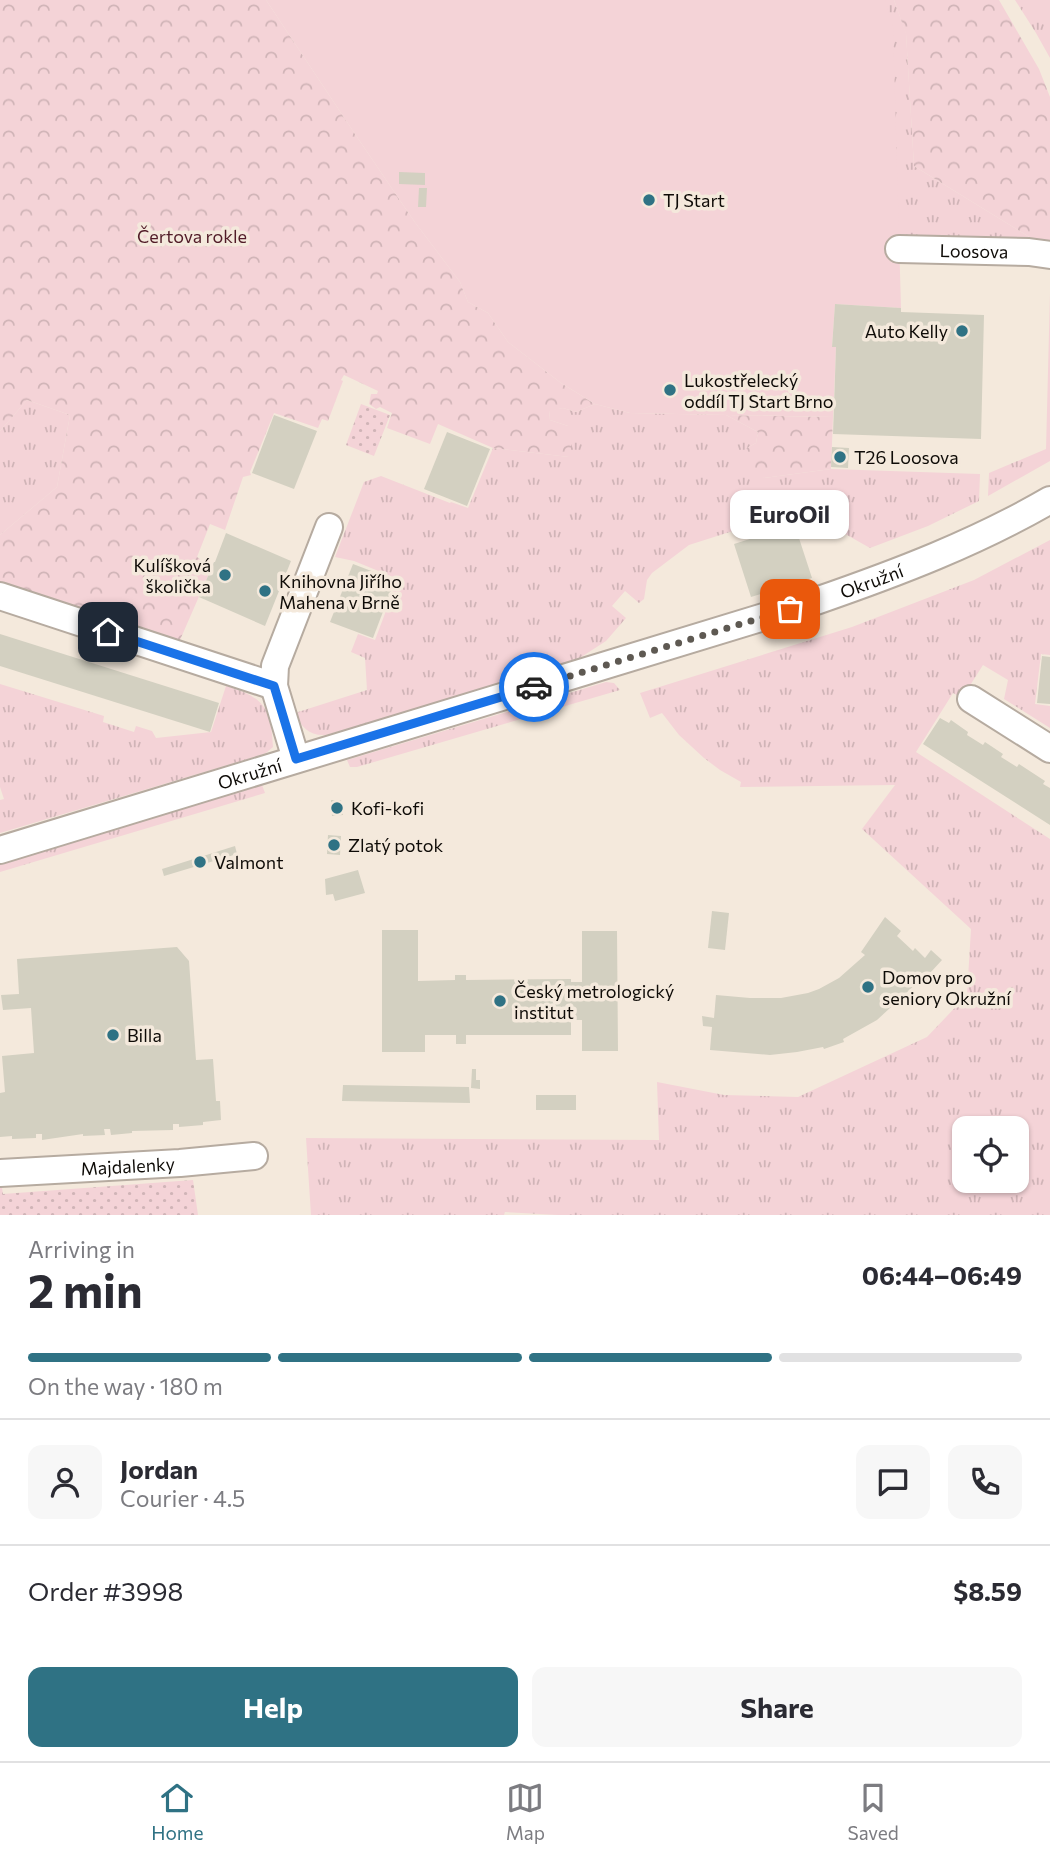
<!DOCTYPE html>
<meta charset="utf-8">
<style>
body{margin:0;font-family:Commissioner,sans-serif;background:#f7f7f7;color:#2b2b33;height:100vh;display:flex;flex-direction:column;font-size:26px;white-space:nowrap}
*{box-sizing:border-box;margin:0}
p{font-size:23px;color:#7c7c81}
.icon{flex:none;width:38px;height:38px;fill:none;stroke:currentColor;stroke-width:2;stroke-linecap:round;stroke-linejoin:round}
.map{position:relative;height:1215px;overflow:hidden}
.panel{display:flex;flex-direction:column;background:#fff;flex:1}
.panel>*{flex:none}
.tools{position:absolute;left:952px;top:1116px;display:grid;gap:14px}
.tools a{display:grid;place-items:center;width:77px;height:77px;border-radius:14px;background:#fff;box-shadow:0 2px 5px #0004;font-size:35px}
.pin{position:absolute;display:grid;place-items:center;width:60px;height:60px;color:#fff;margin:-30px;border-radius:14px;box-shadow:0 4px 10px #0006}
.courier{position:absolute;display:grid;place-items:center;width:70px;height:70px;margin:-35px;border:5px solid #1a73e8;border-radius:50%;background:#fff;color:#222;box-shadow:0 2px 9px #0007}
.bubble{position:absolute;height:49px;border-radius:14px;background:#fff;box-shadow:0 2px 5px #0004;font-size:23px;font-weight:700;line-height:49px;text-align:center}
.overview em{font-style:normal;font-weight:700}
.overview div{display:flex;flex-direction:column-reverse}
.overview{display:flex;align-items:center;justify-content:space-between;height:119px;padding:0 28px}
h1{font-size:46px;font-weight:700;line-height:52px}
.bar{display:grid;grid-template-columns:repeat(4,1fr);gap:10px 7px;align-content:center;height:84px;padding:0 28px}
.bar i{height:9px;border-radius:5px;background:#e1e1e2}
.bar .selected{background:#2f7284}
.bar p{grid-column:span 4}
.line{display:flex;align-items:center;gap:18px;padding:0 28px;border-top:2px solid #e1e1e2}
.line div{flex:1}
.round{display:grid;place-items:center;flex:none;width:74px;height:74px;border-radius:14px;background:#f7f7f7}
.cta{display:flex;gap:14px;margin-top:auto;padding:14px 28px}
.cta a{flex:1;height:80px;border-radius:14px;background:#2f7284;color:#fff;font-size:28px;font-weight:700;line-height:80px;text-align:center}
.cta a+a{background:#f7f7f7;color:#2b2b33}
.tab-bar{display:flex;justify-content:space-around;align-items:center;height:98px;border-top:2px solid #e1e1e2;background:#fff;font-size:19px;color:#7c7c81}
.tab-bar a{display:grid;justify-items:center;gap:4px}
.tab-bar .selected{color:#2f7284}
.map>svg:first-child{display:block}
.grass{fill:url(#grass-tufts);fill-rule:evenodd}
.forest{fill:url(#forest-crowns)}
.park{fill:url(#park-dots)}
.pitch{fill:#f4d3d7}
.building{fill:#d3d0c1}
.lines{fill:none;stroke-linecap:round;stroke-linejoin:round}
.minor-casing{stroke:#b6aba0;stroke-width:30}
.minor{stroke:#fff;stroke-width:26}
.done{stroke:#5e5952;stroke-width:7;stroke-dasharray:0 12.6}
.route{stroke:#1a73e8;stroke-width:9}
.poi-dot{fill:#2f7284;stroke:#f4e9dc;stroke-width:2.5}
.labels{text-anchor:middle;dominant-baseline:central;stroke-width:7;stroke-linejoin:round;paint-order:stroke}
.poi-label{font-size:18px;fill:#0e0b07;stroke:#f4e9dc;text-anchor:start}
.park-label{font-size:18px;fill:#511c28;stroke:#f4e9dc}
.street-label{font-size:18px;fill:#0e0b07;stroke:#f4e9dc}
</style>
<div class="map">
<svg width="1050" height="1215" viewBox="0 0 1050 1215">
<defs>
<pattern id="grass-tufts" width="24" height="20" patternUnits="userSpaceOnUse" patternTransform="scale(1.75)"><rect width="24" height="20" fill="#f4d3d7"/><path d="M3 7l-1-3M5 7V3M7 7l1-3M15 17l-1-3M17 17v-4M19 17l1-3" fill="none" stroke="#d0b4b7"/></pattern>
<pattern id="forest-crowns" width="20" height="18" patternUnits="userSpaceOnUse" patternTransform="scale(1.75)"><rect width="20" height="18" fill="#f4d3d7"/><path d="M2 6a3 3 0 1 1 6 0M12 15a3 3 0 1 1 6 0" fill="none" stroke="#d0b4b7"/></pattern>
<pattern id="park-dots" width="8" height="8" patternUnits="userSpaceOnUse" patternTransform="scale(1.75)"><rect width="8" height="8" fill="#f4d3d7"/><path d="M2 2h.1M6 6h.1" fill="none" stroke="#d0b4b7" stroke-width="1.8" stroke-linecap="round"/></pattern>
</defs>
<rect width="100%" height="100%" fill="#f4e9dc"/>
<!-- grass -->
<g class="grass">
<polygon points="820,0 894,0 906,33 914,166 1039,243 899,240"/>
<polygon points="1015,0 1050,0 1050,58 1036,33"/>
<polygon points="1050,293 1050,461 988,496 989,473 1046,449"/>
<polygon points="27,400 70,415 57,487 0,535 0,431"/>
<path d="M595,404L630,413L726,415L758,432L756,443L747,448L764,478L831,469L980,474L979,501L928,526L870,548L801,509L689,545L652,573L647,580L644,599L639,603L625,591L612,606L626,618L606,641L572,663L326,735C309,736 302,728 295,713L367,690L365,658L351,652L358,634L375,640L398,579L354,561L335,557L364,482L381,476L450,503L451,502L468,508L493,448L569,457L568,426L550,420L549,410L563,408L576,412Z"/>
<path d="M1050,540V655L1041,654L1035,704L1050,706V728L1004,699L1008,680L983,665L962,698L953,693L916,752L1050,839V1215H558L505,1212L504,1215H311L306,1138L659,1140L657,1082L724,1095L798,1097L927,1037L967,995L971,929L862,829L895,785L740,787L741,782L720,770L704,758L679,735L662,713L650,718L640,693L852,627L974,580ZM964,1129H1017V1181H964Z"/>
<polygon points="606,682 614,683 620,690 357,767 350,767 347,760"/>
<path d="M0,684L104,716L103,722L134,732L136,726L152,731L156,738L211,732L226,686C264,697 271,708 273,747L266,753L258,756L0,833V800L4,799L0,787Z"/>
<polygon points="262,785 265,793 0,872 0,863"/>
</g>
<!-- forest -->
<g class="forest">
<polygon points="0,0 266,0 357,137 414,221 460,282 468,302 488,313 508,342 561,383 595,404 576,412 563,408 549,411 550,420 568,426 573,436 569,457 493,448 438,424 430,444 387,428 392,413 380,407 376,409 369,404 371,394 377,394 378,391 344,375 341,380 343,381 328,421 322,419 318,428 274,413 250,472 251,475 243,477 225,530 210,524 197,557 200,559 201,565 211,569 180,640 174,641 0,587 0,535 57,487 70,415 27,400 0,431"/>
<polygon points="894,0 999,0 1039,69 1050,97 1050,243 1039,243 914,166 906,34"/>
<polygon points="726,415 833,417 831,469 764,478 748,464 742,455 747,448 756,443 758,432"/>
</g>
<!-- park -->
<g class="park">
<polygon points="361,404 390,415 374,456 346,445"/>
<polygon points="193,1180 198,1215 0,1215 0,1182 1,1182 3,1194"/>
</g>
<!-- pitch -->
<polygon class="pitch" points="266,0 885,0 893,26 901,308 835,304 832,346 836,347 833,417 630,413 595,404 561,383 508,342 488,313 468,302 460,282 414,221 357,137"/>
<!-- building -->
<g class="building">
<polygon points="399,172 425,173 425,185 399,184"/>
<polygon points="419,188 427,188 426,207 418,207"/>
<polygon points="835,304 901,308 901,312 984,315 981,439 833,434 836,347 832,347"/>
<polygon points="274,415 317,431 294,489 252,473"/>
<polygon points="447,432 490,449 467,506 424,489"/>
<polygon points="832,447 849,448 848,468 831,467"/>
<polygon points="784,514 789,527 794,525 797,532 812,578 751,597 734,544 753,538 748,525"/>
<polygon points="226,533 291,561 265,626 199,597 214,562 215,562"/>
<polygon points="353,564 395,580 373,638 330,622"/>
<polygon points="0,634 219,703 210,732 0,666"/>
<polygon points="1042,656 1050,657 1050,704 1037,703"/>
<polygon points="940,718 949,723 951,720 968,732 967,735 983,745 985,742 1003,754 1001,757 1017,767 1019,764 1045,781 1043,784 1050,788 1050,825 923,744"/>
<polygon points="331,800 341,800 343,815 332,816"/>
<polygon points="328,835 341,836 340,855 327,854"/>
<polygon points="235,846 237,854 164,876 162,869"/>
<polygon points="358,870 365,893 335,901 333,894 326,895 325,879"/>
<polygon points="712,911 729,913 725,950 708,948"/>
<polygon points="885,917 901,931 897,936 913,951 915,948 925,958 931,950 942,960 919,985 916,984 877,1020 843,1039 844,1042 824,1049 823,1047 797,1052 770,1055 710,1050 712,1027 703,1026 702,1016 714,1018 716,995 750,998 781,998 808,993 819,989 839,978 865,955 861,952"/>
<polygon points="382,930 418,930 418,981 455,980 455,975 466,975 466,980 571,979 571,982 582,982 582,931 617,931 618,1051 582,1051 582,1020 571,1020 571,1035 466,1035 466,1044 456,1044 456,1035 425,1035 425,1052 382,1052"/>
<polygon points="177,947 189,961 196,1060 213,1059 216,1101 220,1101 221,1120 203,1122 203,1125 179,1127 179,1124 173,1124 173,1130 132,1131 132,1133 111,1135 110,1129 104,1129 105,1135 83,1136 83,1134 42,1140 42,1134 36,1134 36,1138 12,1139 12,1136 0,1137 0,1093 5,1092 2,1056 34,1053 31,1008 3,1010 1,995 19,994 17,959"/>
<polygon points="472,1069 476,1069 476,1080 480,1080 480,1089 471,1088"/>
<polygon points="343,1085 469,1087 470,1103 342,1101"/>
<rect x="536" y="1095" width="40" height="15"/>
</g>
<g class="lines">
<defs>
<g id="minor">
<path id="s1" d="M899,249L1029,252L1050,255"/>
<polyline points="0,596 274,686"/>
<polyline points="971,699 1050,749"/>
<polyline points="296,759 274,686 275,666 329,527"/>
<path id="s2" d="M0,850L816,601C897,573 976,543 1050,500"/>
<path id="s3" d="M0,1173L180,1163L254,1156"/>
</g>
</defs>
<!-- minor casing -->
<use href="#minor" class="minor-casing"/>
<!-- minor -->
<use href="#minor" class="minor"/>
</g>
<g class="lines">
<!-- done -->
<polyline class="done" points="534,687 790,609"/>
<!-- route -->
<polyline class="route" points="108,632 274,686 296,759 534,687"/>
</g>
<!-- markers -->
<g class="poi-dot">
<circle cx="649" cy="200" r="7"/>
<circle cx="962" cy="331" r="7"/>
<circle cx="670" cy="390" r="7"/>
<circle cx="840" cy="457" r="7"/>
<circle cx="225" cy="575" r="7"/>
<circle cx="265" cy="591" r="7"/>
<circle cx="337" cy="808" r="7"/>
<circle cx="334" cy="845" r="7"/>
<circle cx="200" cy="862" r="7"/>
<circle cx="868" cy="987" r="7"/>
<circle cx="500" cy="1001" r="7"/>
<circle cx="113" cy="1035" r="7"/>
</g>
<g class="labels">
<!-- poi labels -->
<g class="poi-label">
<text x="663" y="200">TJ Start</text>
<text x="948" y="331" text-anchor="end">Auto Kelly</text>
<text x="684" y="380">Lukostřelecký<tspan x="684" dy="21">oddíl TJ Start Brno</tspan></text>
<text x="854" y="457">T26 Loosova</text>
<text x="211" y="565" text-anchor="end">Kulíšková<tspan x="211" dy="21">školička</tspan></text>
<text x="279" y="581">Knihovna Jiřího<tspan x="279" dy="21">Mahena v Brně</tspan></text>
<text x="351" y="808">Kofi-kofi</text>
<text x="348" y="845">Zlatý potok</text>
<text x="214" y="862">Valmont</text>
<text x="882" y="977">Domov pro<tspan x="882" dy="21">seniory Okružní</tspan></text>
<text x="514" y="991">Český metrologický<tspan x="514" dy="21">institut</tspan></text>
<text x="127" y="1035">Billa</text>
</g>
<!-- park labels -->
<g class="park-label">
<text x="192" y="236">Čertova rokle</text>
</g>
<!-- street labels -->
<g class="street-label">
<text stroke="none"><textPath href="#s1" startOffset="75">Loosova</textPath></text>
<text stroke="none"><textPath href="#s2" startOffset="912">Okružní</textPath></text>
<text stroke="none"><textPath href="#s2" startOffset="261">Okružní</textPath></text>
<text stroke="none"><textPath href="#s3" startOffset="128">Majdalenky</textPath></text>
</g>
</g>
</svg>
<div class="tools">
<a><svg class="icon" aria-label="locate" viewBox="0 0 24 24"><circle cx="12" cy="12" r="6"/><path d="M12 2v4M12 18v4M2 12h4M18 12h4"/></svg></a>
</div>
<div class="pin" style="left:790px;top:609px;background:#ea580c"><svg class="icon" aria-label="bag" viewBox="0 0 24 24"><path d="M5 8h14l-1 12H6zM9 8a3 3 0 0 1 6 0"/></svg></div>
<div class="pin" style="left:108px;top:632px;background:#1f2937"><svg class="icon" aria-label="home" viewBox="0 0 24 24"><path d="M3 11l9-7 9 7M6 9v11h12V9"/></svg></div>
<div class="courier" style="left:534px;top:687px"><svg class="icon" aria-label="car" viewBox="0 0 24 24"><path d="M5 17H2v-5l4-1 3-4h7l3 4 3 1v5h-3M9 17h6M6 11h13"/><circle cx="7" cy="17" r="2"/><circle cx="17" cy="17" r="2"/></svg></div>
<div class="bubble" style="left:730px;top:490px;width:119px">EuroOil</div>
</div>
<section class="panel">
<div class="overview"><div><h1>2 min</h1><p>Arriving in</p></div><em>06:44–06:49</em></div>
<div class="bar"><i class="selected"></i><i class="selected"></i><i class="selected"></i><i></i><p>On the way · 180 m</p></div>
<div class="line" style="height:126px"><a class="round"><svg class="icon" aria-label="person" viewBox="0 0 24 24"><circle cx="12" cy="8" r="4"/><path d="M4 21q1-7 8-7t8 7"/></svg></a><div><b>Jordan</b><p>Courier · 4.5</p></div><a class="round"><svg class="icon" aria-label="chat" viewBox="0 0 24 24"><path d="M4 5h16v11H9l-5 4z"/></svg></a><a class="round"><svg class="icon" aria-label="phone" viewBox="0 0 24 24"><path d="M5 4h4l2 5-3 2q2 4 5 5l2-3 5 2v4C11 20 4 13 5 4z"/></svg></a></div>
<div class="line" style="height:91px"><div>Order #3998</div><b>$8.59</b></div>
<div class="cta"><a>Help</a><a>Share</a></div>
</section>
<nav class="tab-bar">
<a class="selected"><svg class="icon" aria-label="home" viewBox="0 0 24 24"><path d="M3 11l9-7 9 7M6 9v11h12V9"/></svg>Home</a>
<a><svg class="icon" aria-label="map" viewBox="0 0 24 24"><path d="M3 6l6-2 6 2 6-2v14l-6 2-6-2-6 2zM9 4v14M15 6v14"/></svg>Map</a>
<a><svg class="icon" aria-label="saved" viewBox="0 0 24 24"><path d="M7 4h10v16l-5-4-5 4z"/></svg>Saved</a>
</nav>
